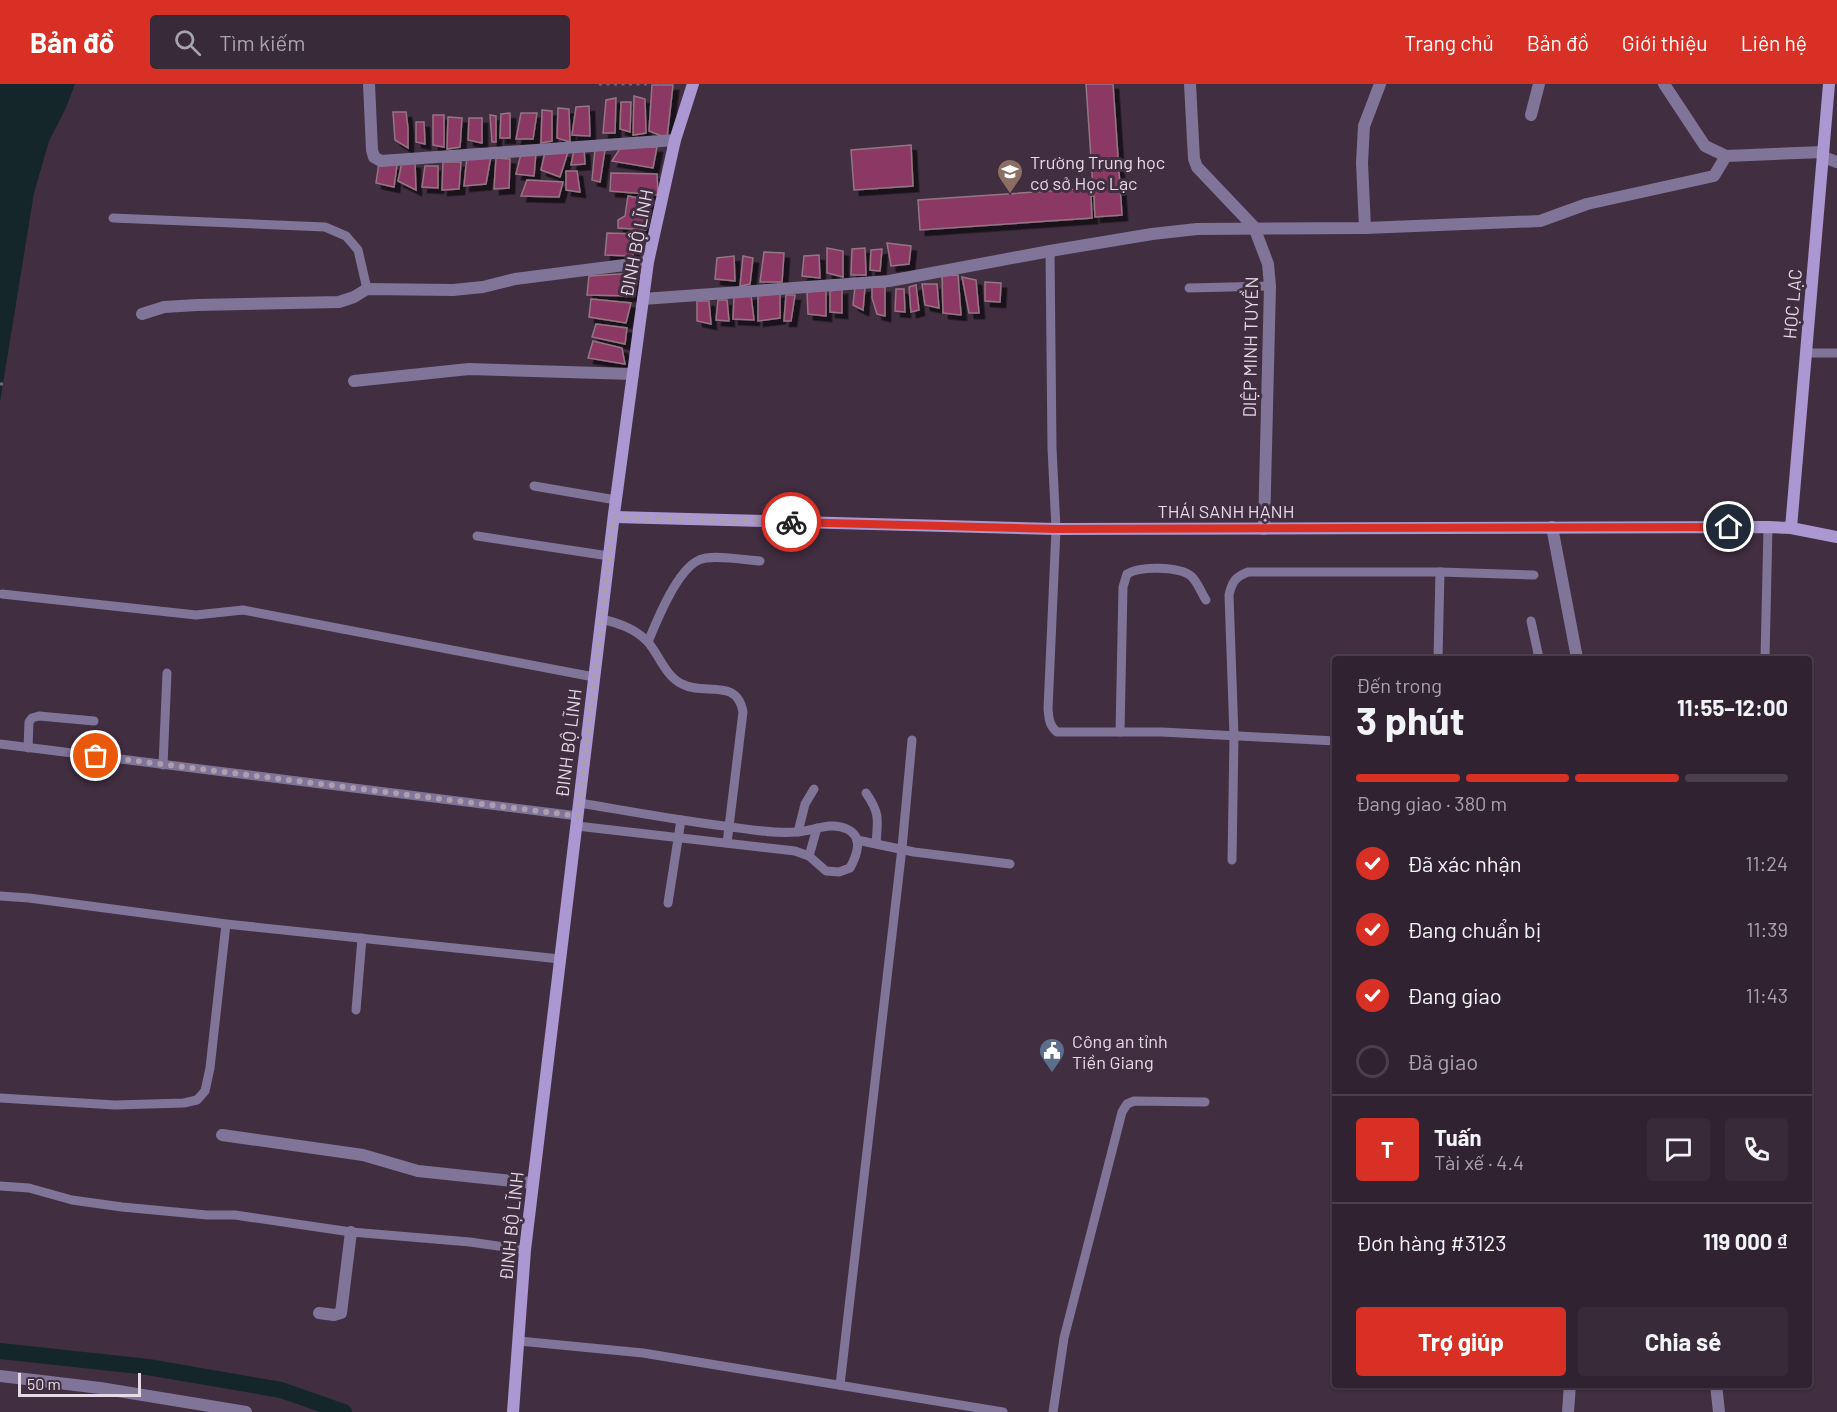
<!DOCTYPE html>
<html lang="vi">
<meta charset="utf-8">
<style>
body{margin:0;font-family:Barlow,sans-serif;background:#392a39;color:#f1f3f6;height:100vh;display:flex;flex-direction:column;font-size:22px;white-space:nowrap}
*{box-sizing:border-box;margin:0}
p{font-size:20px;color:#a8a4ab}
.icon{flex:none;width:33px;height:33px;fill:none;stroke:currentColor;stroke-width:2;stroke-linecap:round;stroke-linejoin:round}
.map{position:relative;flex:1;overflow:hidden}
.sheet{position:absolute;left:1332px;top:572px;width:480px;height:732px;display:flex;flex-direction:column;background:#312231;border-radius:6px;box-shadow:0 2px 4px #0004,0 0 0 2px #4c3f4d}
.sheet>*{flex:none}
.scale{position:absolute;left:18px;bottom:15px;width:123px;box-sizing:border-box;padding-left:6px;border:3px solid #e6dae6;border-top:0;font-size:16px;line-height:21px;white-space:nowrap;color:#e6dae6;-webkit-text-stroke:4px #412e41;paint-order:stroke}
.pin{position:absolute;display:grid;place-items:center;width:51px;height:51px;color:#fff;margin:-26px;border:3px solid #fff;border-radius:50%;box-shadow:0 2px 6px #0007}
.courier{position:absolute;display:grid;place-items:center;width:60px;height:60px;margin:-30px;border:4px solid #d93025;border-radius:50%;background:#fff;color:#222;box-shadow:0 2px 8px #0007}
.summary em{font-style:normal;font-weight:700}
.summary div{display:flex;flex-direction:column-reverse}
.summary{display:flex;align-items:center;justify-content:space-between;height:102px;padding:0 24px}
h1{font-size:39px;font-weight:700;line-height:45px}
.bar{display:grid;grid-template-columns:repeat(4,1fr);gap:9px 6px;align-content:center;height:72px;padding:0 24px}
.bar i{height:8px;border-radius:4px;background:#4c3f4d}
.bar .selected{background:#d93025}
.bar p{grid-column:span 4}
.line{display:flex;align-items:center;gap:15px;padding:0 24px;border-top:2px solid #4c3f4d}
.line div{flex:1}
.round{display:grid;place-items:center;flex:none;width:63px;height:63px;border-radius:6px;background:#392a39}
ol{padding:0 24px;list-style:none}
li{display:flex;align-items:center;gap:18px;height:66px}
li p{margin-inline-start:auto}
li .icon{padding:6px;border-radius:50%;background:#d93025;color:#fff;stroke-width:4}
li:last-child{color:#a8a4ab}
li i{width:33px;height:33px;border:3px solid #4c3f4d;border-radius:50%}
.button{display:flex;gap:12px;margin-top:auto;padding:12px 24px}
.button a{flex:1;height:69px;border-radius:6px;background:#d93025;color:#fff;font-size:24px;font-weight:700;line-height:69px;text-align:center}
.button a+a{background:#392a39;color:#f1f3f6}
header{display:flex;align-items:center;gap:36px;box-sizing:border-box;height:84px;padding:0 30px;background:#d93025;color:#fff}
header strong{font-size:28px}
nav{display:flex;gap:33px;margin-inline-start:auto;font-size:21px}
.search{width:420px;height:54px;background:#392a39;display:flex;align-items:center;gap:15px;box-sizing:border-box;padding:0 21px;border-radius:6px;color:#a8a4ab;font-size:22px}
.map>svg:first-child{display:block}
.water{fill:#14262a}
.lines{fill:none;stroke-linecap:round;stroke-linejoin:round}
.canal{stroke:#14262a;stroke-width:16}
.building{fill:#8b3765;stroke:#947683;stroke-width:1.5;filter:url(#shadow)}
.path{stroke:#766576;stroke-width:3;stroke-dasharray:3 4.5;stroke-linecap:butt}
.lane{stroke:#817499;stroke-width:9}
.street{stroke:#817499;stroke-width:12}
.secondary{stroke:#ab97d1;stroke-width:12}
.done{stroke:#ac9eac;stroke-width:6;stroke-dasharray:0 10.8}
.route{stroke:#d93025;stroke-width:8}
.labels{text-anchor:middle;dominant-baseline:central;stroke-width:6;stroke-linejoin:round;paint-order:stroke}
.poi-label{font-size:18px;fill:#e6dae6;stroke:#412e41;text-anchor:start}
.street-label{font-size:18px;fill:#e6dae6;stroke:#412e41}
</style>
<header>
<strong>Bản đồ</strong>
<div class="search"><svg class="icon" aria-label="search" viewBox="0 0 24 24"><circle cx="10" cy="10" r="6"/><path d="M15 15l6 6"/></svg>Tìm kiếm</div>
<nav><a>Trang chủ</a><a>Bản đồ</a><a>Giới thiệu</a><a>Liên hệ</a></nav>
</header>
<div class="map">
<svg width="1837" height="1328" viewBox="0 0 1837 1328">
<defs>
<filter id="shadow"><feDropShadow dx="5.5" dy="5.5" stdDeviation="0" flood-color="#0009"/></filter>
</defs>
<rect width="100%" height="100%" fill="#412e41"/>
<!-- water -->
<polygon class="water" points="0,0 75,0 66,24 49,57 34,109 0,318"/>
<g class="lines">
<!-- canal -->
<polyline class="canal" points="0,1267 148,1283 281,1306 344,1328"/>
</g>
<!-- building -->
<g class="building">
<polygon points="1086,0 1113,0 1122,131 1095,133 1094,112 1091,112 1092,134 920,146 918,116 1093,104"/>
<polygon points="652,1 673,1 667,54 649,47"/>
<polygon points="634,12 645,15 646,49 633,51"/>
<polygon points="616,14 615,49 603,49 606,16"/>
<polygon points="621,18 631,18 630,48 620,45"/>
<polygon points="589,22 590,52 572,51 576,23"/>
<polygon points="558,24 569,25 570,58 557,54"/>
<polygon points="542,26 552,27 552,57 541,59"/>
<polygon points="393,28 406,28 408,44 408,64 395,56"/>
<polygon points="510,29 510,54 500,54 501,30"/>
<polygon points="521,29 537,29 533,55 516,55"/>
<polygon points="433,31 444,31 444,63 433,61"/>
<polygon points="490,31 496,32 496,58 492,58"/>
<polygon points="448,33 462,34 460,63 447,65"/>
<polygon points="469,34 482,34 482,59 468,56"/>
<polygon points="416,38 424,38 425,60 416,58"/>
<polygon points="911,61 913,102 854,106 851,66"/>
<polygon points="621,63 657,63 653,84 612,77"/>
<polygon points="584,65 585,80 571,81 574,66"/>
<polygon points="595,65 605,66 600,98 592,96"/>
<polygon points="536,68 534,92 516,90 521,70"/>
<polygon points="545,68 568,68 560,93 541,86"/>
<polygon points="467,72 491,72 486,100 464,102"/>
<polygon points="496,74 510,75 509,104 494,105"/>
<polygon points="402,78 415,79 416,106 398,97"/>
<polygon points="443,78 461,78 459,105 442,106"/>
<polygon points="379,79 397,81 394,103 376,99"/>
<polygon points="425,82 438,82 438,104 422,103"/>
<polygon points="566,87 577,87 580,108 566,106"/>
<polygon points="611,89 657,90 658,111 610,107"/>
<polygon points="527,96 563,98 559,113 521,112"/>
<polygon points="628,112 650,116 646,146 618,144 618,136 625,132"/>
<polygon points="607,149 637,150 633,172 605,171"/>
<polygon points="887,159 911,162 909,180 891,182"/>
<polygon points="827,164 843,167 843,193 827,189"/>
<polygon points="865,164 866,191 851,191 852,165"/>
<polygon points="882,165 880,187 870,186 871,166"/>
<polygon points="764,168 784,169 782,198 760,198"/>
<polygon points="819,171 820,194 802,192 804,172"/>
<polygon points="734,172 735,197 715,195 717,174"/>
<polygon points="743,172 753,174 750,200 740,202"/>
<polygon points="635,189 633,212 587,211 589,192"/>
<polygon points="958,191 961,231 943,229 942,192"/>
<polygon points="962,193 976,196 979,229 969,229"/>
<polygon points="985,198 1001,199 1000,218 985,217"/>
<polygon points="922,200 937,200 939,224 925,221"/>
<polygon points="916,201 919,226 911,228 909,203"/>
<polygon points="855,203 865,203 863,226 853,221"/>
<polygon points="872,203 885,203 885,232 877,230 872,214"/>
<polygon points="842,205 842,229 830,228 830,207"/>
<polygon points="896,205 904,205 905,228 895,227"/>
<polygon points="826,206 826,232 808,230 807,208"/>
<polygon points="758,209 780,209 780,234 758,237"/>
<polygon points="751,211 754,236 733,235 734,212"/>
<polygon points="786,211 795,211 791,237 784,237"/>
<polygon points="591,215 631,219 626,239 589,233"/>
<polygon points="718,216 727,216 729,237 716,236"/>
<polygon points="697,217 709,217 711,240 697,237"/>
<polygon points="596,240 627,244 625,260 592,253"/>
<polygon points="593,257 622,264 625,280 588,274"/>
</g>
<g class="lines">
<!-- path -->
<g class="path">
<polyline points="599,0 662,0"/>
<polyline points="0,300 3,300"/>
</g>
<!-- lane -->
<g class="lane">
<polyline points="113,134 325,143 346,152 358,166 367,205"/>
<path d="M1050,167L1052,364L1056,445L1048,625C1049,635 1049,641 1057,648H1162L1335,657"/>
<polyline points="1189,204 1270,202"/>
<polyline points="1806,269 1837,269"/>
<polyline points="534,402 616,416"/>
<polyline points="477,452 609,472"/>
<polyline points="1440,488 1534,491"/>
<polyline points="2,510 196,531 243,526 594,593"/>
<path d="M601,535C618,539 634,544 647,557C659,570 665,592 682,600C704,612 737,593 743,628L727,759"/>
<polyline points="1531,537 1539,574"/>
<path d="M648,558C657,536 677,486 699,476C712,470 745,476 760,477"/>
<polyline points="1765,574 1768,443"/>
<path d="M1120,648L1123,503L1127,490C1139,482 1178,482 1191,492C1197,497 1201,508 1206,516"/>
<polyline points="0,660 578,732"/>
<polyline points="28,664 29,638 32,634 39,632 94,637"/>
<polyline points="163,681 167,589"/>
<path d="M866,709C880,729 878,736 876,759"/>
<path d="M577,742L795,767L809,772L826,787L839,788L850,784C857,771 864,753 847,745C831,737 813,747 797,748C773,750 748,745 724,742C676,736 628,727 580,719"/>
<polyline points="798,748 805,720 814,705"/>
<polyline points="857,756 914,768 1010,780"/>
<polyline points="809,772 817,744"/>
<path d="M1232,776L1234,652L1229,511C1232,498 1235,493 1248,488H1440L1438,574"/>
<polyline points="0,812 29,814 226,840 560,875"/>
<polyline points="668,819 681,736"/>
<polyline points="356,926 362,854"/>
<polyline points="0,1014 115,1021 184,1019 197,1016 205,1007 210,984 226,840"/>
<polyline points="0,1102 29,1104 72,1116 122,1123 207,1131 235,1131 351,1148 470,1158 525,1166"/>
<polyline points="519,1257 643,1269 1003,1328"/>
<polyline points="840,1301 902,764 912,656"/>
<polyline points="1053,1328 1064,1254 1122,1028 1127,1020 1134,1017 1205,1018"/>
</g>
<!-- street -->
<g class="street">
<polyline points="369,0 372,66 374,73 381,77 675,56"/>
<polyline points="1190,0 1194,75 1197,83 1254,143 1268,180 1270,202 1264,445"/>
<polyline points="1664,0 1705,62 1726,72 1823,68"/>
<polyline points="1531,31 1539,0"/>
<polyline points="1823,73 1837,78"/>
<polyline points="1365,144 1362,79 1364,42 1380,0"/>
<polyline points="643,215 889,197 1050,167 1152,150 1197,145 1365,144 1540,137 1587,120 1714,92 1726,72"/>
<polyline points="142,230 164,223 197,221 339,218 354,213 367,205 453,206 483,203 515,195 648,178"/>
<polyline points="354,297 469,285 633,290"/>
<polyline points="1552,443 1577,574"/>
<polyline points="222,1051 363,1071 418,1087 532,1099"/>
<polyline points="319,1229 334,1231 341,1229 351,1148"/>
<polyline points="0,1292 100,1304 246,1328"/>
<polyline points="1716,1300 1719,1328"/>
<polyline points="1568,1328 1570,1300"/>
</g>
<!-- secondary -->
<g class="secondary">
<polyline points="614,433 1056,445 1768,443 1791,444 1837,453"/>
<polyline points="1791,444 1829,0"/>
<polyline points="513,1328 525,1166 614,430 648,178 675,56 693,0"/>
</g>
</g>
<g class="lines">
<!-- done -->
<polyline class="done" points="96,672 578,732 614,433 791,438"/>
<!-- route -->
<polyline class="route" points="791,438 1056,445 1729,443"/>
</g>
<!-- icons -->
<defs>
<symbol id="school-pin" viewBox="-11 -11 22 30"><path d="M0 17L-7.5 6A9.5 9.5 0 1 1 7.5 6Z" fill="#8d6e63" stroke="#412e41"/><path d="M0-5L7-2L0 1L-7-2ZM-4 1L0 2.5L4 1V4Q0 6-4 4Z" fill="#fff"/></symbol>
<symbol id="civic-pin" viewBox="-11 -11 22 30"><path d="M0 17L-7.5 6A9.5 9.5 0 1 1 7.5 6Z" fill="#5c6f8a" stroke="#412e41"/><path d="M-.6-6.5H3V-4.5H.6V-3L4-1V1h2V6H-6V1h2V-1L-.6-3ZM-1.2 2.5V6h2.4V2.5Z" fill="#fff"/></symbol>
</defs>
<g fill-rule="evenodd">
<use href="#school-pin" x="995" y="73" width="30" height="40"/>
<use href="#civic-pin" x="1037" y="952" width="30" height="40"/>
</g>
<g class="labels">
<!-- poi labels -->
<g class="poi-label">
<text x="1030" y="78">Trường Trung học<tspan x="1030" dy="21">cơ sở Học Lạc</tspan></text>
<text x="1072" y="957">Công an tỉnh<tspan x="1072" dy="21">Tiền Giang</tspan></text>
</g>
<!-- street labels -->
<g class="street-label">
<text transform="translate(636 159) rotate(-79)">ĐINH BỘ LĨNH</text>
<text transform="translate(1792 220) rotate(-85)">HỌC LẠC</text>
<text transform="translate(1250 263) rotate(-89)">DIỆP MINH TUYỀN</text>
<text x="1226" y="427">THÁI SANH HẠNH</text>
<text transform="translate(568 659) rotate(-83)">ĐINH BỘ LĨNH</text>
<text transform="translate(511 1142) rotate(-84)">ĐINH BỘ LĨNH</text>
</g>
</g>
</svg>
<div class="scale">50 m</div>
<div class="pin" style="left:96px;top:672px;background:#ea580c"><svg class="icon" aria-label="bag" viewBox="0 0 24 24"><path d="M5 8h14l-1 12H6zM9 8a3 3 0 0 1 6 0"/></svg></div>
<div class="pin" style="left:1729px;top:443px;background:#1f2937"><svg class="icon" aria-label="home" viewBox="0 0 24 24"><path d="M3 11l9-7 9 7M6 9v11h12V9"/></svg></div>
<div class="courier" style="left:791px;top:438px"><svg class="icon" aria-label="bike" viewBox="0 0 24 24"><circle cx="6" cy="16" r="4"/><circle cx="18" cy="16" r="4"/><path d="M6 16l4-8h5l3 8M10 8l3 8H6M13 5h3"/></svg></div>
<section class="sheet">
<div class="summary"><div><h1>3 phút</h1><p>Đến trong</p></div><em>11:55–12:00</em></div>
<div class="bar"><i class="selected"></i><i class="selected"></i><i class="selected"></i><i></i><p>Đang giao · 380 m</p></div>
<ol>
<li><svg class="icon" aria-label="check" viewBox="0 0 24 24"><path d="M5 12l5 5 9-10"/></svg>Đã xác nhận<p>11:24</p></li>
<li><svg class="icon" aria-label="check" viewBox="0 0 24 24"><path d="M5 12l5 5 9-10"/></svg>Đang chuẩn bị<p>11:39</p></li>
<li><svg class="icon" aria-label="check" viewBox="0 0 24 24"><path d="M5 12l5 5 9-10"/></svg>Đang giao<p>11:43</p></li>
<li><i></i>Đã giao</li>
</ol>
<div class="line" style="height:108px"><b class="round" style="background:#d93025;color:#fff">T</b><div><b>Tuấn</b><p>Tài xế · 4.4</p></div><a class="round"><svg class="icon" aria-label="chat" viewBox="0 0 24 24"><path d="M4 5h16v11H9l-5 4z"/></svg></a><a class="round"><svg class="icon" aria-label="phone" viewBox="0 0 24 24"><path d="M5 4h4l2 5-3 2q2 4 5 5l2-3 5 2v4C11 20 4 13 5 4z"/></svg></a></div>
<div class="line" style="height:78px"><div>Đơn hàng #3123</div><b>119 000 ₫</b></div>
<div class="button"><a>Trợ giúp</a><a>Chia sẻ</a></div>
</section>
</div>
